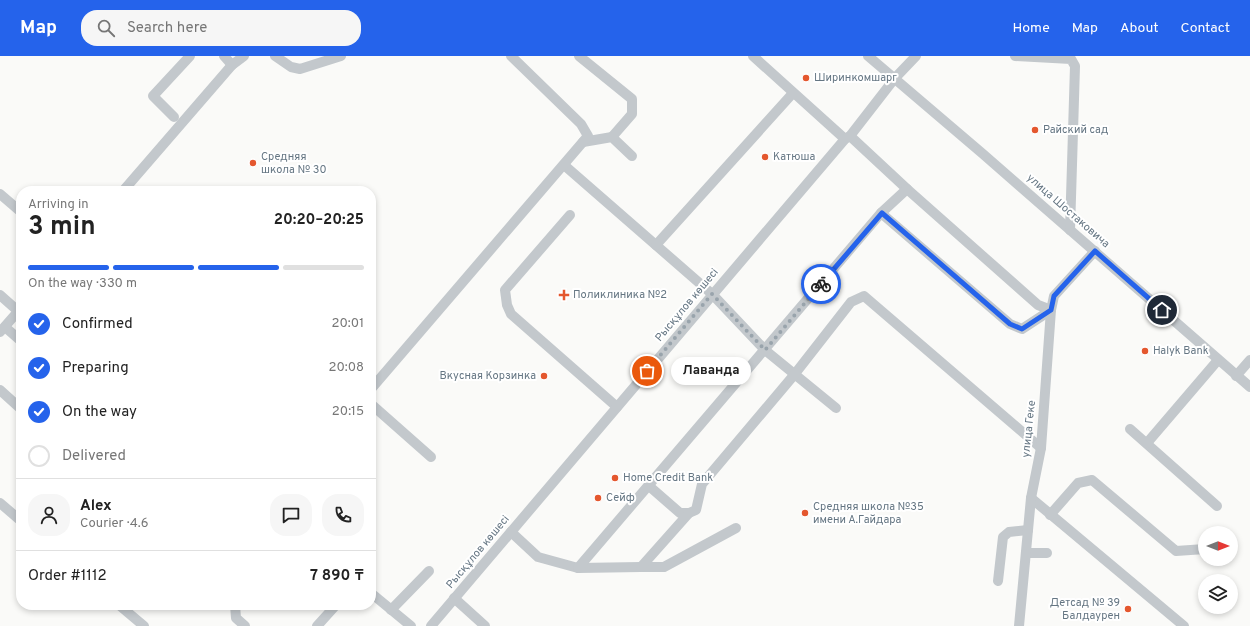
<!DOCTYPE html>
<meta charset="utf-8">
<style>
body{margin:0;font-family:Overpass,sans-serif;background:#f6f6f6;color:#222;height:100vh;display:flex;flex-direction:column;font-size:15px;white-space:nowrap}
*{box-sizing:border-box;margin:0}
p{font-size:13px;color:#767676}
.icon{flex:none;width:22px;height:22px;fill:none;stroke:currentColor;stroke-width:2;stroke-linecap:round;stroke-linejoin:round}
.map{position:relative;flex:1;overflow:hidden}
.side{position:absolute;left:16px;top:130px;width:360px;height:424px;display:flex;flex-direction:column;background:#fff;border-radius:16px;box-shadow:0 2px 6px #0003}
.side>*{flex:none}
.needle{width:26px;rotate:90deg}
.tools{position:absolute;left:1198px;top:470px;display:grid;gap:8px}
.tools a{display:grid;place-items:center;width:40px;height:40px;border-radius:50%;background:#fff;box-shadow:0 2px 6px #0003;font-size:20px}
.pin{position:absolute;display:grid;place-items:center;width:34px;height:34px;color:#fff;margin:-17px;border:2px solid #fff;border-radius:50%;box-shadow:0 1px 4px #0007}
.courier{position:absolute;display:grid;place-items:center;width:40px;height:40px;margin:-20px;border:3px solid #2563eb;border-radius:50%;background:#fff;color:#222;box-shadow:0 1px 5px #0007}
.bubble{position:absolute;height:28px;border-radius:14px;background:#fff;box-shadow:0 2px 6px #0003;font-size:13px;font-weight:700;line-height:28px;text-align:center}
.headline em{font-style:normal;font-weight:700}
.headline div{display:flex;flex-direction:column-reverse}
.headline{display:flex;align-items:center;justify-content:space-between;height:68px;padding:0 12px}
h1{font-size:26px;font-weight:700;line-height:30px}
.bar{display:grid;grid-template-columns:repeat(4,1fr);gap:6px 4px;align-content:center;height:48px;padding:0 12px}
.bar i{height:5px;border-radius:3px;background:#e0e0e0}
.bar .selected{background:#2563eb}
.bar p{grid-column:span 4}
.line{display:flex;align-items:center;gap:10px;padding:0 12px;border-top:1px solid #e0e0e0}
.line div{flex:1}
.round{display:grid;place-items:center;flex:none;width:42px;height:42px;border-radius:16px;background:#f6f6f6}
ol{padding:0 12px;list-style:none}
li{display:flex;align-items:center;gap:12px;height:44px}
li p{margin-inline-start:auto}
li .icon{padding:4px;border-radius:50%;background:#2563eb;color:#fff;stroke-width:4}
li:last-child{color:#767676}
li i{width:22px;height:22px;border:2px solid #e0e0e0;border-radius:50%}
header{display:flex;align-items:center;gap:24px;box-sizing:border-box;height:56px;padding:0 20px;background:#2563eb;color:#fff}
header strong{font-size:19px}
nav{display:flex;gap:22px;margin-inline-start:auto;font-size:14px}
.search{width:280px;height:36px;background:#f6f6f6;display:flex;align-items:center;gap:10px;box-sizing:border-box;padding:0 14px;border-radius:16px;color:#767676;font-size:15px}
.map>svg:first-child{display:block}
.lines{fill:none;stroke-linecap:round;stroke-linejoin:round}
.minor{stroke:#c3c8cc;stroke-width:10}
.done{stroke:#99a4ac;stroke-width:4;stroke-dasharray:0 7.2}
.route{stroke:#2563eb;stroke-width:5}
.poi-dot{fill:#e4572e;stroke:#fff;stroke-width:1.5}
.labels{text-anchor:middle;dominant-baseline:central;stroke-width:4;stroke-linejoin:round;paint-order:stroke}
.poi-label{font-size:11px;fill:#657683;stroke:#fff;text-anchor:start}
.street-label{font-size:11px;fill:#657683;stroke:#fff}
</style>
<header>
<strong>Map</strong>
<div class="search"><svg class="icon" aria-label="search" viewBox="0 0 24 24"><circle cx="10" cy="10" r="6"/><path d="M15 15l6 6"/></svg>Search here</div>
<nav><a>Home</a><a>Map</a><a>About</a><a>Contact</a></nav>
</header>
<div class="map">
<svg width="1250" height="570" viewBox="0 0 1250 570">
<rect width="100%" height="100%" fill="#fafaf8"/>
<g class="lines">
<!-- minor -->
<g class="minor">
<polyline points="224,0 232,9"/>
<polyline points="275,0 291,11 300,13 341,0"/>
<polyline points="579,0 632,43 632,58 612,81"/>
<polyline points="753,0 845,83"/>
<polyline points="868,0 983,98 1250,331"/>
<polyline points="1015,0 1071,3 1075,10 1070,174"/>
<polyline points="174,61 153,40 190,0"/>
<polyline points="850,80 907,133 1038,249 1051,254 1022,273 1010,268 881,157"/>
<polyline points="583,86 612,81 632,100"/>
<polyline points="564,109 712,238 765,294 836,352"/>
<polyline points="123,135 232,9 244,0"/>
<polyline points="0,138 21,156"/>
<polyline points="570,159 505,234 507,249 511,258 617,351"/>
<polyline points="656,189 793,37"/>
<polyline points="0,239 18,255"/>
<polyline points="5,271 21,285"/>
<polyline points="0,276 21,252"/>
<polyline points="1236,320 1250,304"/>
<polyline points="371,333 588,80 581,68 511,0"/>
<polyline points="0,334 21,353"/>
<polyline points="371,348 431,401"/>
<polyline points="1130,373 1217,450"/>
<polyline points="1147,387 1218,304"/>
<polyline points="649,430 680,457 689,457 696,454 702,428 794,319 851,246 864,240 1041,392"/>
<polyline points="1031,442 1184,570"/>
<polyline points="0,447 21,465"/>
<polyline points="1050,459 1078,427 1092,424 1176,495 1205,493"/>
<polyline points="511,476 538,501 578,512 641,511 664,511 736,472"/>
<polyline points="1026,497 1047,497"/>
<polyline points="641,511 689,457"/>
<polyline points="578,512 881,157 907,133"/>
<polyline points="998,525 1003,481 1009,476 1028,474"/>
<polyline points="371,537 411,570"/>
<polyline points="454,542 485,570"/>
<polyline points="119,549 144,570"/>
<polyline points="235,549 236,562 245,570"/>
<polyline points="391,554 429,515"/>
<polyline points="317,570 336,549"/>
<polyline points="431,570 845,83 850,80 895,22 916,0"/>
<polyline points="1019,570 1031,442 1041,392 1051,254 1054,240 1095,195"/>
</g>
</g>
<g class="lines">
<!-- done -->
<polyline class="done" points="647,315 712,238 765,294 821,228"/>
<!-- route -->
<polyline class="route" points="821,228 882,157 1010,268 1022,273 1051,254 1054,240 1095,195 1162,254"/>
</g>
<!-- markers -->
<g class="poi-dot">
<circle cx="806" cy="22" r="4"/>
<circle cx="1035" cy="74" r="4"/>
<circle cx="765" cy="101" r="4"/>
<circle cx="253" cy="107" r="4"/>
<path d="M562 233h4v4h4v4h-4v4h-4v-4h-4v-4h4z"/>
<circle cx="1145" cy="295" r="4"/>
<circle cx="544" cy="320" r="4"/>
<circle cx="615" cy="422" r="4"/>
<circle cx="598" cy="442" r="4"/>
<circle cx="805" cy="457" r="4"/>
<circle cx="1128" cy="553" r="4"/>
</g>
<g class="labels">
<!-- poi labels -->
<g class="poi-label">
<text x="814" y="22">Ширинкомшарг</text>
<text x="1043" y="74">Райский сад</text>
<text x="261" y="101">Средняя<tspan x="261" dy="13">школа № 30</tspan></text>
<text x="773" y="101">Катюша</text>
<text x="573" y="239">Поликлиника №2</text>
<text x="1153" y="295">Halyk Bank</text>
<text x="536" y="320" text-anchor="end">Вкусная Корзинка</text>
<text x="623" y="422">Home Credit Bank</text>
<text x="606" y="442">Сейф</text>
<text x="813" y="451">Средняя школа №35<tspan x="813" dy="13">имени А.Гайдара</tspan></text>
<text x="1120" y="547" text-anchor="end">Детсад № 39<tspan x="1120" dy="13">Балдаурен</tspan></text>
</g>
<!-- street labels -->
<g class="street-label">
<text transform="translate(1068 155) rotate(41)">улица Шостаковича</text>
<text transform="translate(687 249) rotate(-50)">Рысқұлов көшесі</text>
<text transform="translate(1029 373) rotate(-84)">улица Геке</text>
<text transform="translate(478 496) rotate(-50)">Рысқұлов көшесі</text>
</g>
</g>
</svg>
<div class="tools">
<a><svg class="needle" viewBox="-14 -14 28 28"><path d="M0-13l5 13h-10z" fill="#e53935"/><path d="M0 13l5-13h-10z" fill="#767676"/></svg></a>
<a><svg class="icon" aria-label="layers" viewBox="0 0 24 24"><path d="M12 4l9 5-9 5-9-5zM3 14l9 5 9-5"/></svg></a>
</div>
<div class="pin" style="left:647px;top:315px;background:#ea580c"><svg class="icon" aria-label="bag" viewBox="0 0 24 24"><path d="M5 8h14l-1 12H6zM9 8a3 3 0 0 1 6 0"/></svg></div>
<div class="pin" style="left:1162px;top:254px;background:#1f2937"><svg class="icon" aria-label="home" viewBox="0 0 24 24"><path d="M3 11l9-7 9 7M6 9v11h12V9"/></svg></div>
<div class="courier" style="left:821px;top:228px"><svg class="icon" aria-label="bike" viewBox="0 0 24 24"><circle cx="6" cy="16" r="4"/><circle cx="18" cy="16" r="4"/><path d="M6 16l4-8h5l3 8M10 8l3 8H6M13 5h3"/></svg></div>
<div class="bubble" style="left:671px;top:301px;width:80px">Лаванда</div>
<section class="side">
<div class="headline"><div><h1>3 min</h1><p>Arriving in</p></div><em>20:20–20:25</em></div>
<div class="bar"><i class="selected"></i><i class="selected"></i><i class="selected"></i><i></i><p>On the way · 330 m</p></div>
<ol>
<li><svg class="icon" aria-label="check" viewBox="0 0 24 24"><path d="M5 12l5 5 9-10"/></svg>Confirmed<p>20:01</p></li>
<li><svg class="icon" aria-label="check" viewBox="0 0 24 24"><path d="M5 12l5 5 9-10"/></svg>Preparing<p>20:08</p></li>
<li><svg class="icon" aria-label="check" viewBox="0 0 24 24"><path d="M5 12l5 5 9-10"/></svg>On the way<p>20:15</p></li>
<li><i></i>Delivered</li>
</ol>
<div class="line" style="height:72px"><a class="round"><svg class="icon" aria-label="person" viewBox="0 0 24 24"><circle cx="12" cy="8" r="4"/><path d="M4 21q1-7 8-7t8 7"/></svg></a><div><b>Alex</b><p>Courier · 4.6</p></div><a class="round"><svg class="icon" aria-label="chat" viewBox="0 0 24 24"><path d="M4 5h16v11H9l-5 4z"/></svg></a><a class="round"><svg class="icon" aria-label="phone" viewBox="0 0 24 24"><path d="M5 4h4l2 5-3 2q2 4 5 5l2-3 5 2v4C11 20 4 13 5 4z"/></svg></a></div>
<div class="line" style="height:52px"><div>Order #1112</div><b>7 890 ₸</b></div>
</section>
</div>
